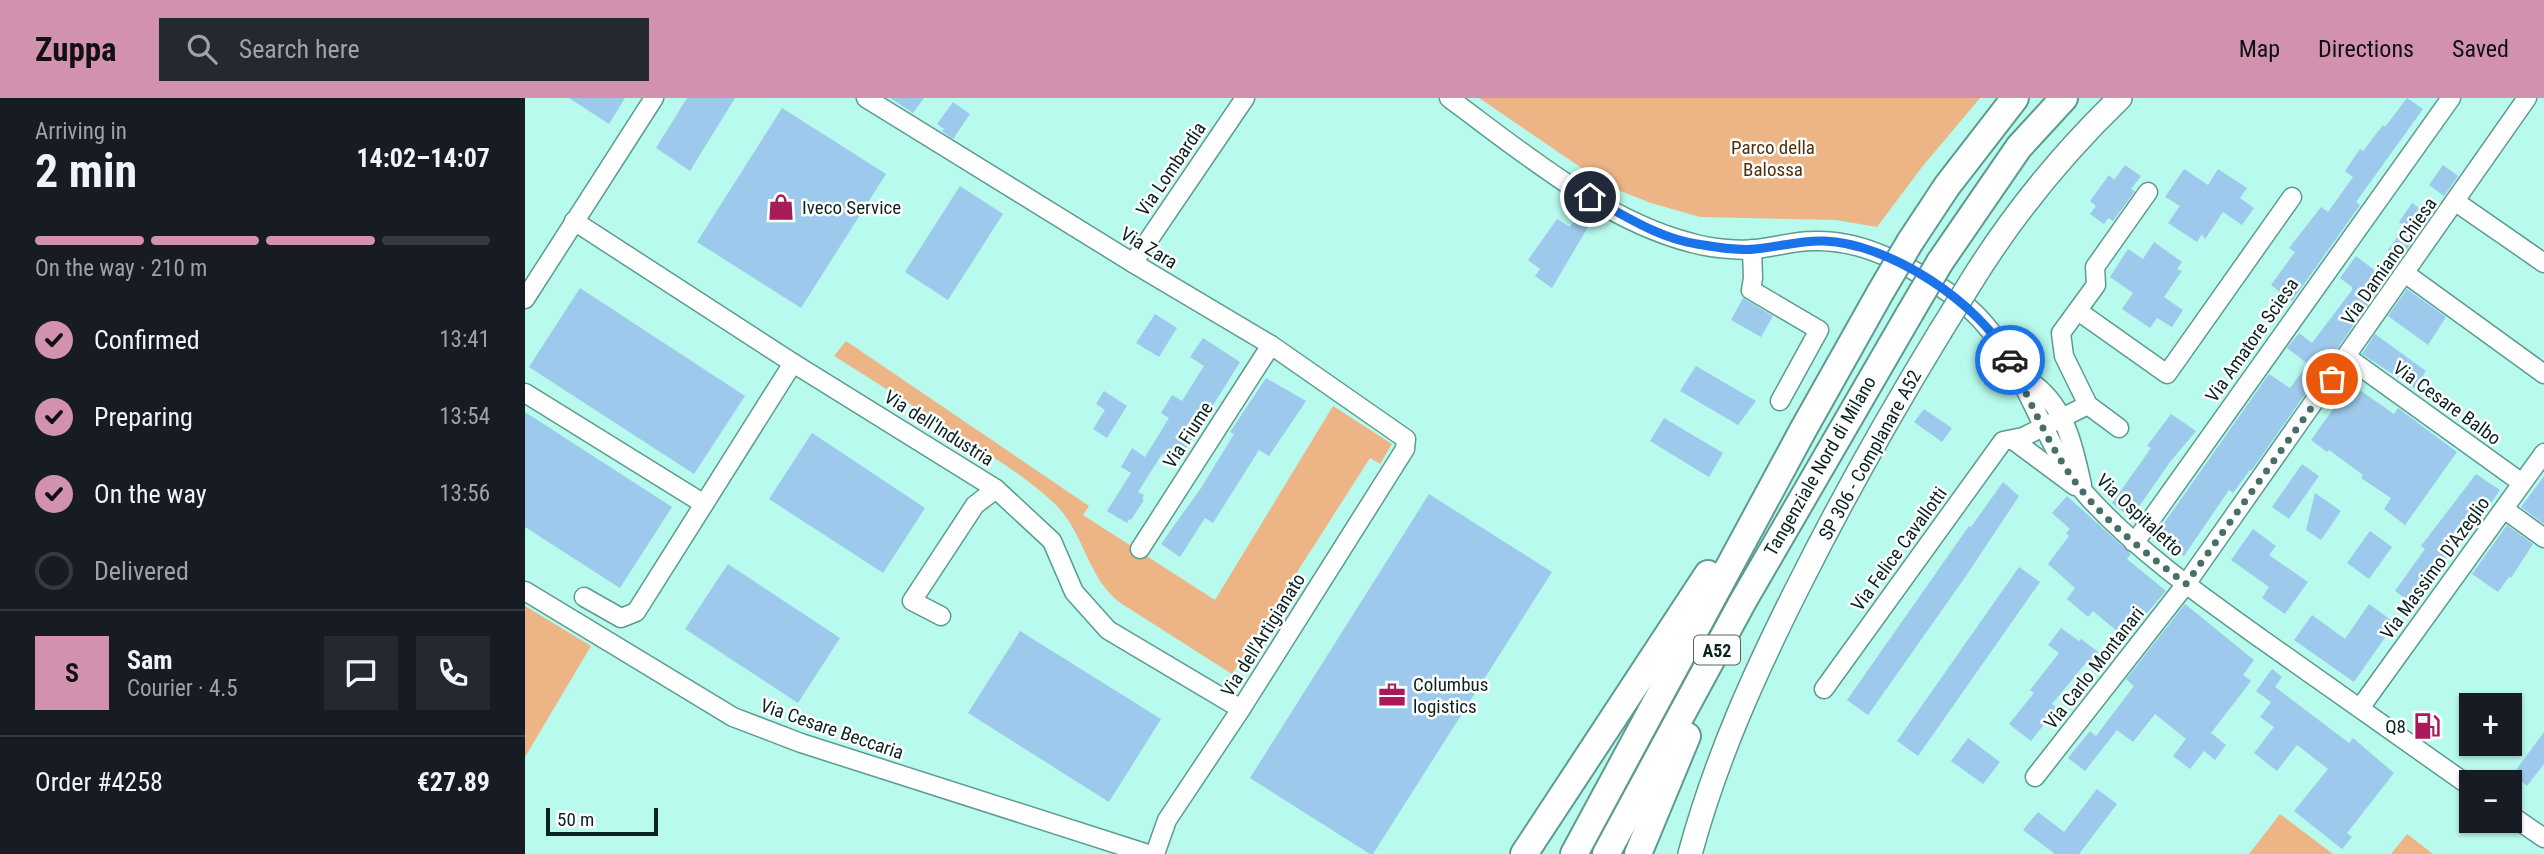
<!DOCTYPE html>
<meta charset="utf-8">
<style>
body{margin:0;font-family:"Roboto Condensed",sans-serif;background:#242831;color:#f1f3f6;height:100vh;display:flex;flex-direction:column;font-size:26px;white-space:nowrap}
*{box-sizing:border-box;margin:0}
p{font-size:23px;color:#9ea1a6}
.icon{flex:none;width:38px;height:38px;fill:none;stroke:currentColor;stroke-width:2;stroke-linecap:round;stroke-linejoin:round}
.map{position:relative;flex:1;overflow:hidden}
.sheet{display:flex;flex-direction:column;background:#171b24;width:525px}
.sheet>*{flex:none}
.fabs{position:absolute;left:1934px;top:595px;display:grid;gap:14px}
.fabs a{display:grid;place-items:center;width:63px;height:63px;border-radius:0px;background:#171b24;box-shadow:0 2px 5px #0004;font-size:35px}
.scale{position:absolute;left:21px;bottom:18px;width:112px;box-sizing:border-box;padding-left:7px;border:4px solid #092420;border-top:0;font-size:19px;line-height:24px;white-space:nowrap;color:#092420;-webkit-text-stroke:5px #fff;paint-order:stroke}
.pin{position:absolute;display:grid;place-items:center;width:60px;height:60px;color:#fff;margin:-30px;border:4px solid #fff;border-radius:50%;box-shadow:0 2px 7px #0007}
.courier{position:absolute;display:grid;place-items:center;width:70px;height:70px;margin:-35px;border:5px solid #1a73e8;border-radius:50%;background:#fff;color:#222;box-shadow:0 2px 9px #0007}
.headline em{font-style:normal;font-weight:700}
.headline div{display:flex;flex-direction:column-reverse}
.headline{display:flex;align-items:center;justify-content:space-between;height:119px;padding:0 35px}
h1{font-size:46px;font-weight:700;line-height:52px}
.bar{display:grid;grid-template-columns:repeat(4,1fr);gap:10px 7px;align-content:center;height:84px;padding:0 35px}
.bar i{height:9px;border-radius:5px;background:#363941}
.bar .current{background:#d191af}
.bar p{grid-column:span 4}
.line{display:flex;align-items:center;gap:18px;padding:0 35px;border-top:2px solid #363941}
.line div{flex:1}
.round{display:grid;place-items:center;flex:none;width:74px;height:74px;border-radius:0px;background:#242831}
ol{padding:0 35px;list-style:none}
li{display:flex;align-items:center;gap:21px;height:77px}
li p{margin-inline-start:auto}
li .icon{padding:7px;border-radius:50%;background:#d191af;color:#111;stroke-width:4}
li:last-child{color:#9ea1a6}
li i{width:38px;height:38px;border:4px solid #363941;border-radius:50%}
header{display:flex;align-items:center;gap:42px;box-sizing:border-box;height:98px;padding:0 35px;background:#d191af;color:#111}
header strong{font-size:33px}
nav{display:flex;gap:38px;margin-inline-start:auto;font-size:24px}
.search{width:490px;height:63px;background:#242831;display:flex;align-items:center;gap:18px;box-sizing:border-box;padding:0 24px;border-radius:0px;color:#9ea1a6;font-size:26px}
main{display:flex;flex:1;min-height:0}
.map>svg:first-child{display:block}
.green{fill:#edb585}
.building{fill:#9dcaec}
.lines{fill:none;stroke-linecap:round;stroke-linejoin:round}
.minor-casing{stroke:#5c9b90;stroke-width:21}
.major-casing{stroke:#5c9b90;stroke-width:26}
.highway-casing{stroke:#5c9b90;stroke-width:30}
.minor{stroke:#fff;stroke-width:18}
.major{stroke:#fff;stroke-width:23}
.highway{stroke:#fff;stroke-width:26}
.major-bridge-casing{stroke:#5c9b90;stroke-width:26;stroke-linecap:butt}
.highway-bridge-casing{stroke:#5c9b90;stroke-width:30;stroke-linecap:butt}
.major-bridge{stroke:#fff;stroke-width:23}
.highway-bridge{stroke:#fff;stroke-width:26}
.done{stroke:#466f68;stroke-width:7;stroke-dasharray:0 12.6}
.route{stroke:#1a73e8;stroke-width:9}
.labels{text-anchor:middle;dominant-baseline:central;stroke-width:5;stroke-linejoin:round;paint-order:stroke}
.shield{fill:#fff;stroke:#536663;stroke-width:2}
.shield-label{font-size:18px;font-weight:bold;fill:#092420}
.park-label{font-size:19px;fill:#512e0a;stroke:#fff}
.street-label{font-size:19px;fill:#092420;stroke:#fff}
.poi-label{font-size:19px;fill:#092420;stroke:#fff;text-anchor:start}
</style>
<header>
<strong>Zuppa</strong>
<div class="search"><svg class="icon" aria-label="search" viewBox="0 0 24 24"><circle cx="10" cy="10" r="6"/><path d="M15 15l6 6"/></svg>Search here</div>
<nav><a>Map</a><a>Directions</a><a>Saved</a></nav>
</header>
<main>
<section class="sheet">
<div class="headline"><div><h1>2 min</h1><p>Arriving in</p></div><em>14:02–14:07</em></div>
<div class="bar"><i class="current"></i><i class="current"></i><i class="current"></i><i></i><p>On the way · 210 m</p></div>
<ol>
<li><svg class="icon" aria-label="check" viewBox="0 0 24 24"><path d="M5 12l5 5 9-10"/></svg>Confirmed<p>13:41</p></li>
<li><svg class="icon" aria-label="check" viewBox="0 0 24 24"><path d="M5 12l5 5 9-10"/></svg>Preparing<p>13:54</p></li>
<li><svg class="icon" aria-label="check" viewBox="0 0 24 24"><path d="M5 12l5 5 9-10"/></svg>On the way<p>13:56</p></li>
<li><i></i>Delivered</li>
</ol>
<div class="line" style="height:126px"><b class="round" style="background:#d191af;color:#111">S</b><div><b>Sam</b><p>Courier · 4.5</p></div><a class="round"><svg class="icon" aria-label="chat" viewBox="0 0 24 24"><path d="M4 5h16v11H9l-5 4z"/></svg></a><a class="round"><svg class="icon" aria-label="phone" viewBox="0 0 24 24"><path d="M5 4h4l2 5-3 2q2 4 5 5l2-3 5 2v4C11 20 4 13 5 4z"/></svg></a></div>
<div class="line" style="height:91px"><div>Order #4258</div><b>€27.89</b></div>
</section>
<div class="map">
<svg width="2019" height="756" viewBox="0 0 2019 756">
<rect width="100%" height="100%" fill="#b8faed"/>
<!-- green -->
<g class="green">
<polygon points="954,0 1455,0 1397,69 1352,129 1311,122 1175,119 1126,105 1083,88"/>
<path d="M321,243L564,408L558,417L690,502L808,308L867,346L855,366L845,360L707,576L594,504C562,478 559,435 531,407C502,379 468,359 435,338C393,311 351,284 309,258Z"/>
<polygon points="0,508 66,548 0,659"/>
<polygon points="1755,716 1808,756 1724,756"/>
<polygon points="1882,736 1908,756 1866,756"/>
</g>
<!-- building -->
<g class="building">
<polygon points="44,0 100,0 84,26"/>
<polygon points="162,0 210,0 165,73 131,50"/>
<polygon points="365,0 399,0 388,15"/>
<polygon points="1882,0 1898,11 1831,104 1835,107 1767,203 1746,187 1770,154 1764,150 1796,109 1803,114 1828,79 1820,73 1835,51 1838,53 1858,27 1860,29"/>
<polygon points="428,4 445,16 428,41 417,33 419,31 412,26"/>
<polygon points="257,10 361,76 276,210 172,144"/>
<polygon points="1600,67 1616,78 1606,91 1610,93 1588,123 1583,120 1579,126 1565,116 1571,108 1565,103 1584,77 1589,82"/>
<polygon points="1918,67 1933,78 1919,98 1904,87"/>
<polygon points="1659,71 1683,87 1693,71 1722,90 1715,100 1729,110 1717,127 1698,114 1680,141 1677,136 1672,144 1643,125 1655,108 1640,99"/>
<polygon points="435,88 478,116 423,202 380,174"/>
<polygon points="1887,105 1905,118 1875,161 1863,152 1880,129 1874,124"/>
<polygon points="1053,116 1066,124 1027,190 1010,178 1015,171 1003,162 1032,121 1045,129"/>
<polygon points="1629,144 1657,164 1652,171 1657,173 1639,199 1658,212 1647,229 1632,220 1625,230 1597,211 1608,195 1585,179 1603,151 1618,161"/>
<polygon points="1831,158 1861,181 1726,373 1725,372 1708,395 1704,392 1659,458 1630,438 1744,276 1765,290 1783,266 1762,250 1774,235 1787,245 1827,192 1827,189 1815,180"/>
<polygon points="55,190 220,298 169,376 4,269"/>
<polygon points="1882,191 1921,219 1903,247 1863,218"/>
<polygon points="1218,200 1248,218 1236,239 1206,222"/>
<polygon points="630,216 652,230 634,259 611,245"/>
<polygon points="1850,236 1901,273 1889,290 1837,256"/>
<polygon points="678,240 715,264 652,365 637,356 613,394 619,397 617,401 619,402 606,422 604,421 602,425 582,413 606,375 596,369 607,350 620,359 644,320 636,315 647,297 657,303 679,268 665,259"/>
<polygon points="1171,268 1231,303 1213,327 1155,293"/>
<polygon points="741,280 781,303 744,358 734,352 688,425 680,420 655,459 636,446 676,390 709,336 705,334"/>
<polygon points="1819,281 1869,316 1873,310 1932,354 1880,427 1859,411 1866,400 1836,380 1838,377 1804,352 1802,354 1786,342 1811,307 1804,302"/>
<polygon points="579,293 602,308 582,340 568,331 580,312 571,306"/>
<polygon points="1399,311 1427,330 1417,344 1389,324"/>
<polygon points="0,314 147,409 95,490 0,429"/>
<polygon points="1646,316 1671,333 1645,364 1606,420 1587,405 1626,350 1622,348"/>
<polygon points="1139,320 1198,355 1184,379 1125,343"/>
<polygon points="287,335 400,410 358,475 244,401"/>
<polygon points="1777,366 1794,378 1764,421 1747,409"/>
<polygon points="1951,376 1975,392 1958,417 1952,414 1889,507 1870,493 1900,451 1896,448"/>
<polygon points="2019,378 2019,426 1996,409"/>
<polygon points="1478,384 1494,398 1441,478 1343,617 1322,602 1444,428 1446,429"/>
<polygon points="1790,395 1816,413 1796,442 1781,432"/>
<polygon points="904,396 1027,474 848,756 845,756 725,680"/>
<polygon points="1542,398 1606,456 1602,461 1641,493 1600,540 1568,513 1563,519 1542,501 1550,490 1523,466 1544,438 1541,435 1545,431 1527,415"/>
<polygon points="1982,427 2008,446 1986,480 1984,479 1973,494 1947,476"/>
<polygon points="1728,431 1751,448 1744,457 1783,484 1760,516 1737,500 1744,489 1706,462"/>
<polygon points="1845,433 1867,449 1844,481 1822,465"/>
<polygon points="203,466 315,540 273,605 160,531"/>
<polygon points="1494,469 1515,484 1393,658 1372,643"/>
<polygon points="1660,506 1729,562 1718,577 1726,583 1686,635 1701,647 1690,662 1679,653 1665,671 1648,658 1661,641 1630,616 1608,644 1592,632 1560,673 1543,660 1565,633 1571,638 1609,588 1601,581"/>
<polygon points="1844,506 1870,525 1829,584 1769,542 1787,517 1820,541"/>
<polygon points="1536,530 1554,543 1556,541 1575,555 1564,569 1560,566 1527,606 1532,610 1506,643 1484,626 1509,595 1505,592 1534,555 1523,547"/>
<polygon points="495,533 636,621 584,704 443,615"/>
<polygon points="1747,571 1757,579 1750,589 1824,645 1828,640 1869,675 1822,735 1827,739 1817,751 1769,713 1803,671 1772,647 1752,673 1729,655 1749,629 1735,619 1746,604 1731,593"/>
<polygon points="2019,634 2019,666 2002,688 1988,676"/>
<polygon points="1443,640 1475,664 1458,686 1426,663"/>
<polygon points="1572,691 1592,706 1554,756 1530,756 1498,732 1513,714 1539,734"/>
</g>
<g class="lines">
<defs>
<g id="minor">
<polyline points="341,0 608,165 746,247 881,341 880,351 716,611 642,722 630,756"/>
<path d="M924,0C996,53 1079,123 1167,145C1185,150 1212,153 1231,151C1250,149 1269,143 1288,143C1341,141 1388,170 1430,199C1500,248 1509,341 1565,401C1615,455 1675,497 1735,540C1805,590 1876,639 1946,689"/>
<polyline points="1931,104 2019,165"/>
<polyline points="49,123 268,265 471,391 527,443 549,494 583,532 716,611"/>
<polyline points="1227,151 1228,180 1226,192 1294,232 1255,303"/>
<polyline points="608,165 720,0"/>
<polyline points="1881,176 2019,276"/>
<polyline points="0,201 129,0"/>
<polyline points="1553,213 1642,276 1767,99"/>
<polyline points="1822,259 1997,385"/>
<path d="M1497,286L1510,287C1541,311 1549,350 1557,387"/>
<polyline points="0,295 179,406"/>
<polyline points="1563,307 1539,258 1536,235 1571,187 1570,169 1623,94"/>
<polyline points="1488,342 1550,388"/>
<polyline points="1979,411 2019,440"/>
<polyline points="1608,444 1615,437 1926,0"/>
<polyline points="615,451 746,247"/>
<polyline points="0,493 208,619 276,645 623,756"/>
<polyline points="59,499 96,520 111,514 268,265"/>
<polyline points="416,518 387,503 450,407 471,391"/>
<polyline points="1299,591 1478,343 1498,339 1563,307 1594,330"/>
<polyline points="1835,610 2019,355"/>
<polyline points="1510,679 1661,486 2002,0"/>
<polyline points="1984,716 2019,740"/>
</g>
<g id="major">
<path d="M1446,184C1488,116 1537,56 1595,0"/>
<path d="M1165,756C1191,660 1230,574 1275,485C1318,399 1365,316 1415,234"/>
</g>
<g id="highway">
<polyline points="1385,144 1422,88 1490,0"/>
<polyline points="1415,164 1494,49 1539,0"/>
<polyline points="999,756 1183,476"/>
<polyline points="1049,756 1278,332 1355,195"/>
<polyline points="1081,756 1217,505 1385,215"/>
<polyline points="1113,756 1162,638"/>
</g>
</defs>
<!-- minor casing -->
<use href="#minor" class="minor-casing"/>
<!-- major casing -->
<use href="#major" class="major-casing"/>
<!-- highway casing -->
<use href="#highway" class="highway-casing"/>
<!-- minor -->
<use href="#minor" class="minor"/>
<!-- major -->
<use href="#major" class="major"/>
<!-- highway -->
<use href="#highway" class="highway"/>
<defs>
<polyline id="major-bridge" points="1415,234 1446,184"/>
<g id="highway-bridge">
<polyline points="1355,195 1385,144"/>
<polyline points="1385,215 1415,164"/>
</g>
</defs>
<!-- major-bridge casing -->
<use href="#major-bridge" class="major-bridge-casing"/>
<!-- highway-bridge casing -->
<use href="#highway-bridge" class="highway-bridge-casing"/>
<!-- major-bridge -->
<use href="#major-bridge" class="major-bridge"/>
<!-- highway-bridge -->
<use href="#highway-bridge" class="highway-bridge"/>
</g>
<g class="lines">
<!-- done -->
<path class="done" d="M1485,262C1505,302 1522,344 1548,381C1578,423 1621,455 1661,486L1807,281"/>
<!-- route -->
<path class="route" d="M1065,99C1099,117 1133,140 1172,146C1190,149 1212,153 1230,151C1253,149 1276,142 1299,143C1364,145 1455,205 1485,262"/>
</g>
<!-- icons -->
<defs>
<symbol id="shop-bare" viewBox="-9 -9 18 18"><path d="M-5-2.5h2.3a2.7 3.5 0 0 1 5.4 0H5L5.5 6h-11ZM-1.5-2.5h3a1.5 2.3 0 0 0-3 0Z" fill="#a91a58" stroke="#fff" stroke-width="2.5" paint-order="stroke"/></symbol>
<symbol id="office-bare" viewBox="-9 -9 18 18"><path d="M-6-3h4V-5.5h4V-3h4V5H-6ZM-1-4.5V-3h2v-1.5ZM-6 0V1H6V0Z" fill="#a91a58" stroke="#fff" stroke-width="2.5" paint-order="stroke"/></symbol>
<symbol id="fuel-bare" viewBox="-9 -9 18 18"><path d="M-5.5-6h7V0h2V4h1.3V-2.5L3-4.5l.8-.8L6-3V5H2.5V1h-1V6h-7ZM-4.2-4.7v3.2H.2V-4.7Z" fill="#a91a58" stroke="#fff" stroke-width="2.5" paint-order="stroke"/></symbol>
</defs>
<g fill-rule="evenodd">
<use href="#shop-bare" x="237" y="90" width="38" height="38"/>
<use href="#office-bare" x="848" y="578" width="38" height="38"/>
<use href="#fuel-bare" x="1883" y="609" width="38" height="38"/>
</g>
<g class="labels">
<!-- shield labels -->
<rect class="shield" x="1169" y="537.5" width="46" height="29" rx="5"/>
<g class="shield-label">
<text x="1192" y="552">A52</text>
</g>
<!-- park labels -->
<g class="park-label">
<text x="1248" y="49">Parco della<tspan x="1248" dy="22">Balossa</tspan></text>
</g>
<!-- street labels -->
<g class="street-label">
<text transform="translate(646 71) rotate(-56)">Via Lombardia</text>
<text transform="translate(624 150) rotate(31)">Via Zara</text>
<text transform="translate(1864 163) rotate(-55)">Via Damiano Chiesa</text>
<text transform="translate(1727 242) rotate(-55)">Via Amatore Sciesa</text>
<text transform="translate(1922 305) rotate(36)">Via Cesare Balbo</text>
<text transform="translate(414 330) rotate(32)">Via dell'Industria</text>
<text transform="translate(663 337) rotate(-57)">Via Fiume</text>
<text transform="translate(1345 357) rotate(-61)">SP 306 - Complanare A52</text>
<text transform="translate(1295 368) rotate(-60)">Tangenziale Nord di Milano</text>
<text transform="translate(1615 417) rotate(43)">Via Ospitaletto</text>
<text transform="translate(1374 451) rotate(-54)">Via Felice Cavallotti</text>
<text transform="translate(1910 470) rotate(-54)">Via Massimo D'Azeglio</text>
<text transform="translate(738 537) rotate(-58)">Via dell'Artigianato</text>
<text transform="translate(1569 570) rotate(-52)">Via Carlo Montanari</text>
<text transform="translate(307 631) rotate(19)">Via Cesare Beccaria</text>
</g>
<!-- poi labels -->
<g class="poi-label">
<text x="277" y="109">Iveco Service</text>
<text x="888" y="586">Columbus<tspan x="888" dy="22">logistics</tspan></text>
<text x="1881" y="628" text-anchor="end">Q8</text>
</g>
</g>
</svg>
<div class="fabs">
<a>+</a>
<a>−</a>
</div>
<div class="scale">50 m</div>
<div class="pin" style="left:1807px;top:281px;background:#ea580c"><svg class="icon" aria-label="bag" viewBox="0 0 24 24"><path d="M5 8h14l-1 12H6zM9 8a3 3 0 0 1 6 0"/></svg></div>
<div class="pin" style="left:1065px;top:99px;background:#1f2937"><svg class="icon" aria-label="home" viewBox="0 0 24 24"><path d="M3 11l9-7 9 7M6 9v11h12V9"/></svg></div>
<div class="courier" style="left:1485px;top:262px"><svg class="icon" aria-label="car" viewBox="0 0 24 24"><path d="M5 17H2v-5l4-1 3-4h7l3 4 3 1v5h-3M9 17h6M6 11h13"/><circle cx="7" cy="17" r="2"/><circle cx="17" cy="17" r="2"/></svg></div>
</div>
</main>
